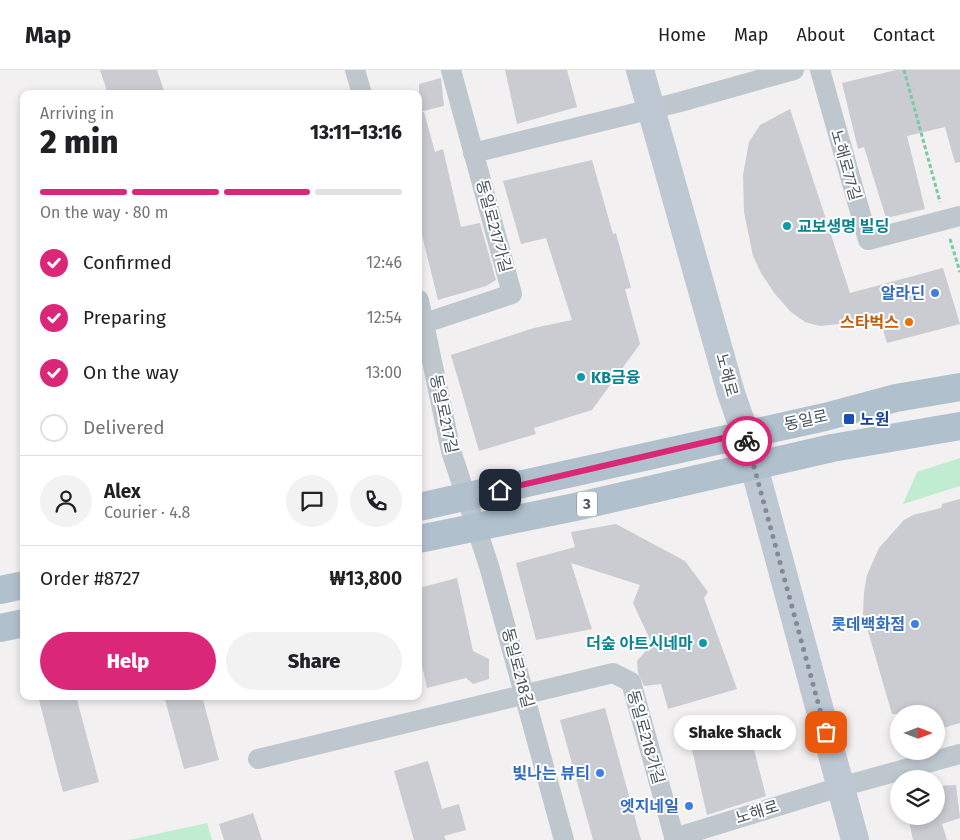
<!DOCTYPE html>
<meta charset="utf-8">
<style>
body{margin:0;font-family:"Fira Sans","Noto Sans KR",sans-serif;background:#f2f2f2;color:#202124;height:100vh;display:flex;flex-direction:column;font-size:19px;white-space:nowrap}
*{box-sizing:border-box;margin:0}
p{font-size:16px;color:#757577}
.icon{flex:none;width:28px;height:28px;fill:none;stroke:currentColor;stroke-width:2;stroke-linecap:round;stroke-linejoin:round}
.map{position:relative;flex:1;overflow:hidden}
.side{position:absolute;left:20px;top:20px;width:402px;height:610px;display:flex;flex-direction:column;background:#fff;border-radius:10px;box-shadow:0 2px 8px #0003}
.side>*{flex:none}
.needle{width:32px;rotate:90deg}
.fabs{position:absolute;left:890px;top:635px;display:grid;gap:10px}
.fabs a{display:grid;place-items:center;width:55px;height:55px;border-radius:50%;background:#fff;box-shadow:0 2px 8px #0003;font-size:25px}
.pin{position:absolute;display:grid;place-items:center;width:42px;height:42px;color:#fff;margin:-21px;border-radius:10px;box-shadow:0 2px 8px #0006}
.courier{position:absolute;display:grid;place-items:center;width:50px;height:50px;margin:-25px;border:4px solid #db2777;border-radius:50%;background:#fff;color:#222;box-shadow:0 1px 6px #0007}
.bubble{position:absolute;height:35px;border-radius:18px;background:#fff;box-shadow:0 2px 8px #0003;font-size:16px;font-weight:800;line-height:35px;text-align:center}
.head em{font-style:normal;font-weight:800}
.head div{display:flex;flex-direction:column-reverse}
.head{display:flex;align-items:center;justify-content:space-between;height:85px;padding:0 20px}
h1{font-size:32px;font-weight:800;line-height:38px}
.bar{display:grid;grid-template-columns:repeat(4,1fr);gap:8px 5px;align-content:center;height:60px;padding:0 20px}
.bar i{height:6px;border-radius:4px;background:#e0e0e0}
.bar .current{background:#db2777}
.bar p{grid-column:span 4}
.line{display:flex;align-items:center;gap:12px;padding:0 20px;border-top:1px solid #e0e0e0}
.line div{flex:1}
.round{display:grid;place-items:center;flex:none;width:52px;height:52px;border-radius:26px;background:#f2f2f2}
ol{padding:0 20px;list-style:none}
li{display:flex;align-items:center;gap:15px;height:55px}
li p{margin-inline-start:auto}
li .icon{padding:5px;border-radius:50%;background:#db2777;color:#fff;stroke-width:4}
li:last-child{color:#757577}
li i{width:28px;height:28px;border:2px solid #e0e0e0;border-radius:50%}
.action{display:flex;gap:10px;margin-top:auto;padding:10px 20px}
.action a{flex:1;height:58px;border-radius:30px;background:#db2777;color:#fff;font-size:20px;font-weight:800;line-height:58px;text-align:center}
.action a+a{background:#f2f2f2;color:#202124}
header{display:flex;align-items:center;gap:30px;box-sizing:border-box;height:70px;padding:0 25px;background:#fff;border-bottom:1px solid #e0e0e0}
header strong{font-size:24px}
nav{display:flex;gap:28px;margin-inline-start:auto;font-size:18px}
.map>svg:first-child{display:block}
.green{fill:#c0edd1}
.building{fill:#caccd2}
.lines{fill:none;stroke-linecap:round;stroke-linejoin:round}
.path{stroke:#79caa0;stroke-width:3;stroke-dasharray:4 2.5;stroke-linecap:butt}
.street{stroke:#bec7ce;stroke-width:20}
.secondary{stroke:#bec8d2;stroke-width:28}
.primary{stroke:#b0c0cd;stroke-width:28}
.done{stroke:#848a90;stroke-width:5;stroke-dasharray:0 9}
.route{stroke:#db2777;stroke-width:6}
.culture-dot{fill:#0f9aa8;stroke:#fff;stroke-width:2}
.shop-dot{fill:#3f7fe0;stroke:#fff;stroke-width:2}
.food-dot{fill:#e8710a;stroke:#fff;stroke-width:2}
.transit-dot{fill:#1a4fb4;stroke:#fff;stroke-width:2}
.labels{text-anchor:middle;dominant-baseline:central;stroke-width:4;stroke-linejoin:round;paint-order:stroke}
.shield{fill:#fff;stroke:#7f878d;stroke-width:1}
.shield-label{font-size:15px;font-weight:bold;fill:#48535c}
.street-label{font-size:16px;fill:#48535c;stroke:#fff}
.culture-label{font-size:16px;font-weight:bold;fill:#0d838f;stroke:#fff;text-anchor:start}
.shop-label{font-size:16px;font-weight:bold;fill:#366cbe;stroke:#fff;text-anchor:end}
.food-label{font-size:16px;font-weight:bold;fill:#c56008;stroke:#fff;text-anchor:end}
.transit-label{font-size:16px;font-weight:bold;fill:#164399;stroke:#fff;text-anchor:start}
</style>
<header>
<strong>Map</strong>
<nav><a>Home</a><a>Map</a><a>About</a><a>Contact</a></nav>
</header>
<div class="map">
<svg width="960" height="770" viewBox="0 0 960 770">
<rect width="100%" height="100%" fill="#f2f0f0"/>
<!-- green -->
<g class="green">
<polygon points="960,388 960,416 903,434 917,402"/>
<polygon points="207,753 212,770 129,770"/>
</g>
<!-- building -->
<g class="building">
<polygon points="100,0 157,0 165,24 108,24"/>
<polygon points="505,0 567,0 577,37 517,54"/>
<polygon points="896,0 960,0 960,92 955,93 945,57 907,66 925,139 886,148 864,77 858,79 842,13"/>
<polygon points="441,8 444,36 419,42 419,14"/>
<polygon points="790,39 850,223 943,198 960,254 887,273 880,250 820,256 805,252 791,242 775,224 761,203 753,186 744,142 743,105 749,72 760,55"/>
<polygon points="424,42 435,82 443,79 461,157 480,153 496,210 486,216 438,230 419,153 419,43"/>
<polygon points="592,90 613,164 616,163 631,218 625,219 640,274 592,340 534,358 536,364 479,381 451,285 534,258 572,250 546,168 521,174 503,111"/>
<polygon points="960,429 960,653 936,660 936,644 892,644 863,544 864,522 867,505 879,478 904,450 913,445 941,438 942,434"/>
<polygon points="616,454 685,491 708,522 704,528 737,619 668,639 661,614 644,616 638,603 637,591 652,574 633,533 640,515 571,493 592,559 536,570 516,493 575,477 571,462"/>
<polygon points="457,508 473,581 489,589 489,609 473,614 466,608 427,618 419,582 419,518"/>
<polygon points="38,626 76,626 99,712 63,722"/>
<polygon points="164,626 202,626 219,690 184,699"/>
<polygon points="605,638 641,770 593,770 560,650"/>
<polygon points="748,656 766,726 707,745 690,671"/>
<polygon points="428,691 442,739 459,734 466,760 444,766 446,770 414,770 394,701"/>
<polygon points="956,715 960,748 942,754 947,770 913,770 908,746 936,746 936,716"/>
<polygon points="253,743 262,770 224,770 219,754"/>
</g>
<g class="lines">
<!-- path -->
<g class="path">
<polyline points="904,0 940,132"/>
<polyline points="950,169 960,202"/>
</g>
<!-- street -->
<g class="street">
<polyline points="355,0 362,24"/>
<polyline points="820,0 868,170 960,146"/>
<polyline points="473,83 680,32 794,0"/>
<polyline points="419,230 451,381 489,496 564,770"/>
<polyline points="425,253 512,224 451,0"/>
<polyline points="258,689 613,603 631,612 675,770"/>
<polyline points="674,768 840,717 960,684"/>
</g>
<!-- secondary -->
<polyline class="secondary" points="640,0 731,323 745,363 855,770"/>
<!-- primary -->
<g class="primary">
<polyline points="419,437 825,347 896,328 960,317"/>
<polyline points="419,469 575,437 832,378 960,356"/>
<polyline points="0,520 24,515"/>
<polyline points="0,558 24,553"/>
</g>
</g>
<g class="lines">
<!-- done -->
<polyline class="done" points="747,371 826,662"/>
<!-- route -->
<polyline class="route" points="500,420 745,363 747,371"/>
</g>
<!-- markers -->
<g class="culture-dot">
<circle cx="787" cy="156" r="5"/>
<circle cx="581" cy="307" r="5"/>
<circle cx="703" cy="573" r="5"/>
</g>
<g class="shop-dot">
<circle cx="935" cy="223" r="5"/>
<circle cx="915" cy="554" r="5"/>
<circle cx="600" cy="703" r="5"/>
<circle cx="689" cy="736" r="5"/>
</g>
<circle class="food-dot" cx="909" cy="252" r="5"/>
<rect class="transit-dot" x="843" y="343" width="12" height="12" rx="2.5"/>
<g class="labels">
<!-- shield labels -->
<rect class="shield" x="577" y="421.5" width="20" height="25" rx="4"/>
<g class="shield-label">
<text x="587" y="434">3</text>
</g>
<!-- street labels -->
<g class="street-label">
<text transform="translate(846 95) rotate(74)">노해로77길</text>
<text transform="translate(494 156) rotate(75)">동일로217가길</text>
<text transform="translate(727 305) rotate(75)">노해로</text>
<text transform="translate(444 344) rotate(78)">동일로217길</text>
<text transform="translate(806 350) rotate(-12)">동일로</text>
<text transform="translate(518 598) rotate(75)">동일로218길</text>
<text transform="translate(646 667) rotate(74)">동일로218가길</text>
<text transform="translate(757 742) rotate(-17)">노해로</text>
</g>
<!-- culture labels -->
<g class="culture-label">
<text x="797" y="156">교보생명 빌딩</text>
<text x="591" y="307">KB금융</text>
<text x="693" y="573" text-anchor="end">더숲 아트시네마</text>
</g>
<!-- shop labels -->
<g class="shop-label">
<text x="925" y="223">알라딘</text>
<text x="905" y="554">롯데백화점</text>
<text x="590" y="703">빛나는 뷰티</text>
<text x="679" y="736">엣지네일</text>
</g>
<!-- food labels -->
<g class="food-label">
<text x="899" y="252">스타벅스</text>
</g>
<!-- transit labels -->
<g class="transit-label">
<text x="860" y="349">노원</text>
</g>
</g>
</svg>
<div class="fabs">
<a><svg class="needle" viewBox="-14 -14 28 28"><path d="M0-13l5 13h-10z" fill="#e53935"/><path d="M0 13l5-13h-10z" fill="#757577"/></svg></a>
<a><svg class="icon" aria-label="layers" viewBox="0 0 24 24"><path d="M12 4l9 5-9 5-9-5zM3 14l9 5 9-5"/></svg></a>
</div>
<div class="pin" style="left:826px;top:662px;background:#ea580c"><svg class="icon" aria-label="bag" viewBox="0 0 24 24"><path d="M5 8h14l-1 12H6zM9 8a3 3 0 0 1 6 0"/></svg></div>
<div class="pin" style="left:500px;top:420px;background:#1f2937"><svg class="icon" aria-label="home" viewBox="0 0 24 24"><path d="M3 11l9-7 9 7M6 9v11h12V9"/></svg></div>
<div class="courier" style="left:747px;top:371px"><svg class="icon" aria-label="bike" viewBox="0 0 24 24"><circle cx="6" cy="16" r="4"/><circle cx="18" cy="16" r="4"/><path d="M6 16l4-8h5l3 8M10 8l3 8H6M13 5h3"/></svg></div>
<div class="bubble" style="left:674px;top:645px;width:122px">Shake Shack</div>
<section class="side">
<div class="head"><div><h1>2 min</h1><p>Arriving in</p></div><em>13:11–13:16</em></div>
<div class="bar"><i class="current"></i><i class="current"></i><i class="current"></i><i></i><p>On the way · 80 m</p></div>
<ol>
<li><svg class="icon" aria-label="check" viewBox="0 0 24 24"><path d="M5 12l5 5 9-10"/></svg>Confirmed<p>12:46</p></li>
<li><svg class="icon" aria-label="check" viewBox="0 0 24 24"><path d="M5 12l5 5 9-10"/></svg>Preparing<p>12:54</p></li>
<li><svg class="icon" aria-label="check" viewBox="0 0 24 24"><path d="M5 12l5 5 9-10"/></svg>On the way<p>13:00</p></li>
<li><i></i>Delivered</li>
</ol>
<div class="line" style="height:90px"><a class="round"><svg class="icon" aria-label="person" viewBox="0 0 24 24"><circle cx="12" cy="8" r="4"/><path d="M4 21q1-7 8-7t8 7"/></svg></a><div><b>Alex</b><p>Courier · 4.8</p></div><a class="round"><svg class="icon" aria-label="chat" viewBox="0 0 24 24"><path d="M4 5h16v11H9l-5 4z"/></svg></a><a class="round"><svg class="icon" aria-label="phone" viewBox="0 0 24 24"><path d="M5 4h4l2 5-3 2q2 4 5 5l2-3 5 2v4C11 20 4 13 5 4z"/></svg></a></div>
<div class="line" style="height:65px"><div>Order #8727</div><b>₩13,800</b></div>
<div class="action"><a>Help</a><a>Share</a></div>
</section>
</div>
